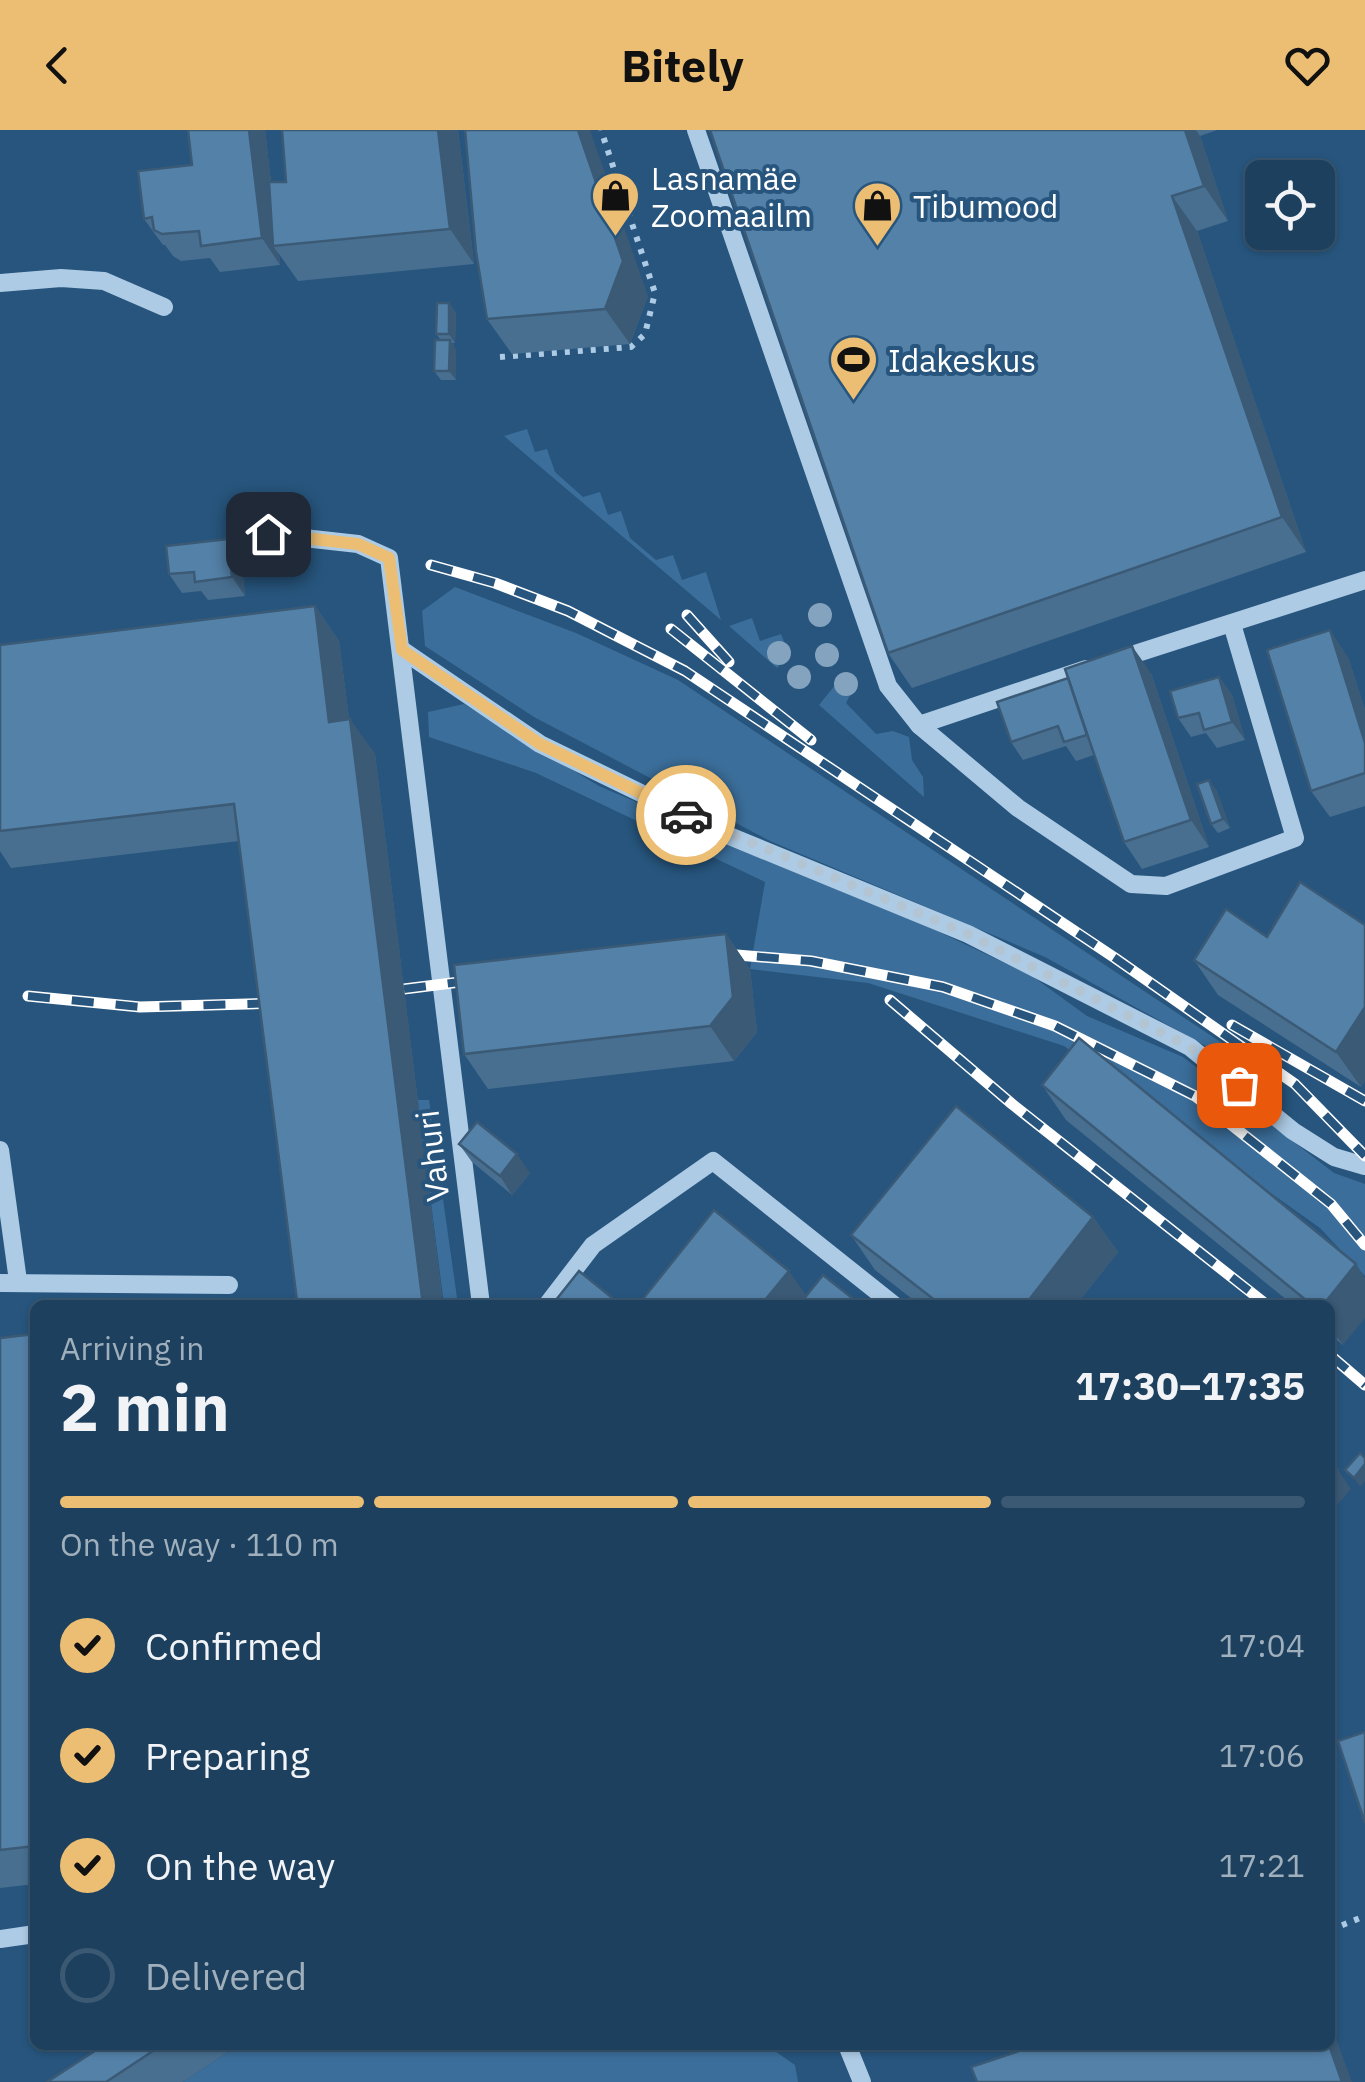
<!DOCTYPE html>
<meta charset="utf-8">
<style>
body{margin:0;font-family:"IBM Plex Sans",sans-serif;background:#2a4b67;color:#f1f3f6;height:100vh;display:flex;flex-direction:column;font-size:38px;white-space:nowrap}
*{box-sizing:border-box;margin:0}
p{font-size:32px;color:#a0afbc}
.icon{flex:none;width:55px;height:55px;fill:none;stroke:currentColor;stroke-width:2;stroke-linecap:round;stroke-linejoin:round}
.map{position:relative;flex:1;overflow:hidden}
.sheet{position:absolute;left:30px;top:1170px;width:1305px;height:750px;display:flex;flex-direction:column;background:#1d405e;border-radius:15px;box-shadow:0 2px 8px #0004,0 0 0 2px #3b5973}
.sheet>*{flex:none}
.tools{position:absolute;left:1245px;top:30px;display:grid;gap:20px}
.tools a{display:grid;place-items:center;width:90px;height:90px;border-radius:15px;background:#1d405e;box-shadow:0 2px 8px #0004,0 0 0 2px #3b5973;font-size:50px}
.pin{position:absolute;display:grid;place-items:center;width:85px;height:85px;color:#fff;margin:-42px;border-radius:20px;box-shadow:0 5px 15px #0006}
.courier{position:absolute;display:grid;place-items:center;width:100px;height:100px;margin:-50px;border:8px solid #ecbe73;border-radius:50%;background:#fff;color:#222;box-shadow:0 2px 12px #0007}
.headline em{font-style:normal;font-weight:700}
.headline div{display:flex;flex-direction:column-reverse}
.headline{display:flex;align-items:center;justify-content:space-between;height:170px;padding:0 30px}
h1{font-size:65px;font-weight:700;line-height:75px}
.bar{display:grid;grid-template-columns:repeat(4,1fr);gap:15px 10px;align-content:center;height:120px;padding:0 30px}
.bar i{height:12px;border-radius:8px;background:#3b5973}
.bar .active{background:#ecbe73}
.bar p{grid-column:span 4}
ol{padding:0 30px;list-style:none}
li{display:flex;align-items:center;gap:30px;height:110px}
li p{margin-inline-start:auto}
li .icon{padding:10px;border-radius:50%;background:#ecbe73;color:#111;stroke-width:4}
li:last-child{color:#a0afbc}
li i{width:55px;height:55px;border:5px solid #3b5973;border-radius:50%}
header{display:flex;justify-content:space-between;align-items:center;height:130px;padding:0 30px;background:#ecbe73;color:#111;font-size:45px;font-weight:700}
.map>svg:first-child{display:block}
.green{fill:#3b6e9a}
.lines{fill:none;stroke-linecap:round;stroke-linejoin:round}
.path{stroke:#adcbe5;stroke-width:6;stroke-dasharray:5 8;stroke-linecap:butt}
.minor{stroke:#adcbe5;stroke-width:18}
.rail-casing{stroke:#fff;stroke-width:11}
.rail{stroke:#27557d;stroke-width:8;stroke-dasharray:22;stroke-linecap:butt}
.tree{fill:#84a3be}
.wall{fill:#486f90}
.shaded-wall{fill:#3b5a76}
.building{fill:#5481a8;stroke:#3b5a76;stroke-width:2.5}
.done{stroke:#b3c4d2;stroke-width:10;stroke-dasharray:0 18}
.route{stroke:#ecbe73;stroke-width:12}
.labels{text-anchor:middle;dominant-baseline:central;stroke-width:8;stroke-linejoin:round;paint-order:stroke}
.poi-label{font-size:32px;fill:#fff;stroke:#27557d;text-anchor:start}
.street-label{font-size:32px;fill:#fff;stroke:#27557d}
</style>
<header><svg class="icon" aria-label="back" viewBox="0 0 24 24"><path d="M15 5l-7 7 7 7"/></svg>Bitely<svg class="icon" aria-label="heart" viewBox="0 0 24 24"><path d="M12 20l-8-8c-3-5 5-10 8-4 3-6 11-1 8 4z"/></svg></header>
<div class="map">
<svg width="1365" height="1952" viewBox="0 0 1365 1952">
<rect width="100%" height="100%" fill="#27557d"/>
<!-- green -->
<g class="green">
<polygon points="527,299 535,322 547,319 555,342 583,367 600,362 608,385 621,381 630,408 656,430 673,425 682,450 706,442 721,490 504,306"/>
<polygon points="455,457 576,503 678,550 1243,927 1211,919 1045,827 770,711 534,587 425,516 422,481"/>
<polygon points="752,488 760,511 781,504 789,524 777,538 729,496"/>
<polygon points="844,544 858,550 846,573 876,604 893,601 909,607 912,630 923,647 924,667 819,575"/>
<polygon points="464,574 599,656 935,800 1032,846 1087,886 1183,927 1334,1043 1365,1054 1365,1146 1320,1098 1064,916 868,853 750,839 765,752 536,643 429,607 428,582"/>
<polygon points="418,970 429,970 458,1175 444,1175"/>
<polygon points="239,1915 766,1915 795,1935 798,1952 183,1952"/>
</g>
<g class="lines">
<!-- path -->
<g class="path">
<polyline points="500,227 631,217 645,204 655,163 601,0"/>
<polyline points="1330,1800 1365,1786"/>
</g>
<!-- minor -->
<g class="minor">
<polyline points="696,0 888,556 919,595 1086,539"/>
<polyline points="0,153 61,148 104,151 164,177"/>
<polyline points="268,404 358,414 389,428 481,1175"/>
<polyline points="402,520 540,614 727,705 968,804 1190,917 1293,1001 1334,1027 1365,1036"/>
<polyline points="1116,530 1365,450"/>
<polyline points="919,595 1018,678 1131,754 1166,756 1295,708 1232,494"/>
<polyline points="0,1020 18,1151"/>
<polyline points="0,1153 229,1155"/>
<polyline points="547,1175 593,1115 713,1031 894,1175"/>
<polyline points="0,1809 35,1804"/>
<polyline points="847,1915 862,1952"/>
</g>
<defs>
<g id="rail">
<polyline points="431,435 495,453 568,481 685,541 1115,828 1295,954 1365,1026"/>
<polyline points="687,485 729,532"/>
<polyline points="671,499 811,610"/>
<polyline points="713,823 811,831 943,857 1055,896 1195,966 1331,1074 1365,1115"/>
<polyline points="404,859 484,849"/>
<polyline points="28,866 140,877 279,873"/>
<polyline points="890,870 1012,974 1267,1175"/>
<polyline points="1232,895 1365,971"/>
<polyline points="1330,1225 1365,1255"/>
</g>
</defs>
<!-- rail casing -->
<use href="#rail" class="rail-casing"/>
<!-- rail -->
<use href="#rail" class="rail"/>
</g>
<!-- trees -->
<g class="tree">
<circle cx="820" cy="485" r="12"/>
<circle cx="779" cy="523" r="12"/>
<circle cx="827" cy="525" r="12"/>
<circle cx="799" cy="547" r="12"/>
<circle cx="846" cy="554" r="12"/>
</g>
<!-- wall -->
<g class="wall">
<polygon points="188,0 265,0 271,52 286,52 282,0 458,0 474,134 298,151 279,124 280,135 220,142 210,128 181,131 173,126 165,115 163,115 144,89 192,35"/>
<polygon points="710,0 1217,0 1200,6 1228,91 1197,101 1306,422 912,558 888,523"/>
<polygon points="648,166 630,214 512,224 487,189"/>
<polygon points="449,173 456,183 455,213 452,213 456,220 456,250 441,250 434,241 441,210 436,204"/>
<polygon points="228,409 241,427 245,466 208,470 201,461 182,463 169,444"/>
<polygon points="315,476 339,511 349,589 375,624 443,1175 263,1175 297,1171 239,711 11,738 0,721 0,515"/>
<polygon points="1348,527 1365,580 1365,676 1330,687 1311,661"/>
<polygon points="1151,543 1209,717 1142,739 1124,712 1094,625 1076,631 1066,616 1023,630 1011,612"/>
<polygon points="1219,547 1232,565 1245,610 1217,618 1206,603 1191,607 1178,588"/>
<polygon points="1216,659 1230,698 1218,703 1211,694"/>
<polygon points="1365,795 1365,950 1361,957 1218,865 1194,830"/>
<polygon points="726,804 750,839 757,902 734,931 488,959 464,924"/>
<polygon points="1042,955 1356,1134 1343,1215 1330,1205 1330,1175 1293,1175 1066,990"/>
<polygon points="459,1014 530,1043 512,1065 472,1032"/>
<polygon points="1093,1087 1118,1122 1076,1175 920,1175 875,1140 851,1105"/>
<polygon points="35,1204 35,1754 0,1758 0,1208"/>
<polygon points="104,1915 239,1915 183,1952 47,1952"/>
</g>
<!-- shaded-wall -->
<g class="shaded-wall">
<polygon points="249,0 265,0 278,115 273,116 279,124 280,135 262,108"/>
<polygon points="438,0 458,0 474,134 450,99"/>
<polygon points="578,0 590,0 648,166 630,214 605,179"/>
<polygon points="1185,0 1196,0 1200,6 1228,91 1204,56"/>
<polygon points="1172,66 1197,101 1306,422 1282,387"/>
<polygon points="449,173 456,183 455,213 449,204"/>
<polygon points="450,210 456,220 456,250 449,241"/>
<polygon points="228,409 241,427 245,466 232,447"/>
<polygon points="315,476 339,511 354,626 329,592"/>
<polygon points="1330,500 1348,527 1365,580 1365,613"/>
<polygon points="1132,516 1151,543 1209,717 1191,690"/>
<polygon points="1219,547 1232,565 1245,610 1232,592"/>
<polygon points="350,589 375,624 443,1175 423,1175"/>
<polygon points="1209,650 1216,659 1230,698 1223,689"/>
<polygon points="726,804 750,839 757,902 734,931 710,896"/>
<polygon points="1365,877 1365,950 1361,957 1336,922"/>
<polygon points="517,1024 530,1043 512,1065 500,1046"/>
<polygon points="1093,1087 1118,1122 1076,1175 1025,1175"/>
<polygon points="1356,1134 1365,1148 1365,1188 1343,1215 1330,1197 1330,1175 1323,1175"/>
<polygon points="789,1141 813,1175 761,1175"/>
<polygon points="1365,1334 1365,1351 1360,1357 1354,1348"/>
<polygon points="1338,1340 1351,1359 1330,1383 1330,1350"/>
<polygon points="1330,1892 1352,1952 1342,1952 1329,1915"/>
</g>
<!-- building -->
<g class="building">
<polygon points="188,0 249,0 262,108 201,116 199,101 162,104 154,100 152,87 144,89 138,41 192,35"/>
<polygon points="282,0 438,0 450,99 273,116 269,52 286,52"/>
<polygon points="465,0 578,0 623,131 605,179 487,189 476,122"/>
<polygon points="710,0 1185,0 1204,56 1172,66 1282,387 888,523"/>
<polygon points="437,173 449,173 449,204 436,204"/>
<polygon points="435,210 450,210 449,241 434,241"/>
<polygon points="228,409 232,447 195,452 194,442 169,444 166,416"/>
<polygon points="315,476 329,592 350,589 423,1175 263,1175 297,1171 234,674 0,701 0,515"/>
<polygon points="1330,500 1365,613 1365,643 1311,661 1267,520"/>
<polygon points="1132,516 1191,690 1124,712 1065,539"/>
<polygon points="1219,547 1232,592 1204,600 1199,583 1178,588 1170,561"/>
<polygon points="1068,548 1087,605 1064,612 1058,596 1011,612 997,572"/>
<polygon points="1209,650 1223,689 1211,694 1197,654"/>
<polygon points="1300,752 1365,795 1365,877 1336,922 1194,830 1226,779 1267,807"/>
<polygon points="726,804 733,867 710,896 464,924 454,835"/>
<polygon points="1079,908 1356,1134 1323,1175 1312,1175 1042,955"/>
<polygon points="956,976 1093,1087 1025,1175 941,1175 851,1105"/>
<polygon points="477,992 517,1024 500,1046 459,1014"/>
<polygon points="714,1080 789,1141 761,1175 638,1175"/>
<polygon points="579,1141 621,1175 552,1175"/>
<polygon points="823,1145 861,1175 799,1175"/>
<polygon points="35,1204 35,1716 0,1720 0,1208"/>
<polygon points="1360,1323 1365,1328 1365,1334 1354,1348 1345,1340"/>
<polygon points="1330,1333 1338,1340 1330,1350"/>
<polygon points="1365,1602 1365,1693 1338,1611"/>
<polygon points="104,1915 162,1915 106,1952 47,1952"/>
<polygon points="1037,1915 1329,1915 1342,1952 977,1952 971,1937"/>
</g>
<g class="lines">
<!-- done -->
<polyline class="done" points="686,685 968,804 1190,917 1239,955"/>
<!-- route -->
<polyline class="route" points="268,404 358,414 389,428 402,520 540,614 686,685"/>
</g>
<!-- icons -->
<defs>
<symbol id="shop-pin" viewBox="-11 -11 22 30"><path d="M0 17L-7.5 6A9.5 9.5 0 1 1 7.5 6Z" fill="#ecbe73" stroke="#27557d"/><path d="M-5-2.5h2.3a2.7 3.5 0 0 1 5.4 0H5L5.5 6h-11ZM-1.5-2.5h3a1.5 2.3 0 0 0-3 0Z" fill="#111"/></symbol>
<symbol id="stadium-pin" viewBox="-11 -11 22 30"><path d="M0 17L-7.5 6A9.5 9.5 0 1 1 7.5 6Z" fill="#ecbe73" stroke="#27557d"/><path d="M0-5a6.5 5 0 1 0 0 10a6.5 5 0 1 0 0-10ZM-3.5-1.8h7v3.6h-7Z" fill="#111"/></symbol>
</defs>
<g fill-rule="evenodd">
<use href="#shop-pin" x="588" y="38" width="55" height="75"/>
<use href="#shop-pin" x="850" y="48" width="55" height="75"/>
<use href="#stadium-pin" x="826" y="202" width="55" height="75"/>
</g>
<g class="labels">
<!-- poi labels -->
<g class="poi-label">
<text x="651" y="48">Lasnamäe<tspan x="651" dy="37">Zoomaailm</tspan></text>
<text x="913" y="76">Tibumood</text>
<text x="888" y="230">Idakeskus</text>
</g>
<!-- street labels -->
<g class="street-label">
<text transform="translate(432 1026) rotate(-97)">Vahuri</text>
</g>
</g>
</svg>
<div class="tools">
<a><svg class="icon" aria-label="locate" viewBox="0 0 24 24"><circle cx="12" cy="12" r="6"/><path d="M12 2v4M12 18v4M2 12h4M18 12h4"/></svg></a>
</div>
<div class="pin" style="left:1239px;top:955px;background:#ea580c"><svg class="icon" aria-label="bag" viewBox="0 0 24 24"><path d="M5 8h14l-1 12H6zM9 8a3 3 0 0 1 6 0"/></svg></div>
<div class="pin" style="left:268px;top:404px;background:#1f2937"><svg class="icon" aria-label="home" viewBox="0 0 24 24"><path d="M3 11l9-7 9 7M6 9v11h12V9"/></svg></div>
<div class="courier" style="left:686px;top:685px"><svg class="icon" aria-label="car" viewBox="0 0 24 24"><path d="M5 17H2v-5l4-1 3-4h7l3 4 3 1v5h-3M9 17h6M6 11h13"/><circle cx="7" cy="17" r="2"/><circle cx="17" cy="17" r="2"/></svg></div>
<section class="sheet">
<div class="headline"><div><h1>2 min</h1><p>Arriving in</p></div><em>17:30–17:35</em></div>
<div class="bar"><i class="active"></i><i class="active"></i><i class="active"></i><i></i><p>On the way · 110 m</p></div>
<ol>
<li><svg class="icon" aria-label="check" viewBox="0 0 24 24"><path d="M5 12l5 5 9-10"/></svg>Confirmed<p>17:04</p></li>
<li><svg class="icon" aria-label="check" viewBox="0 0 24 24"><path d="M5 12l5 5 9-10"/></svg>Preparing<p>17:06</p></li>
<li><svg class="icon" aria-label="check" viewBox="0 0 24 24"><path d="M5 12l5 5 9-10"/></svg>On the way<p>17:21</p></li>
<li><i></i>Delivered</li>
</ol>
</section>
</div>
